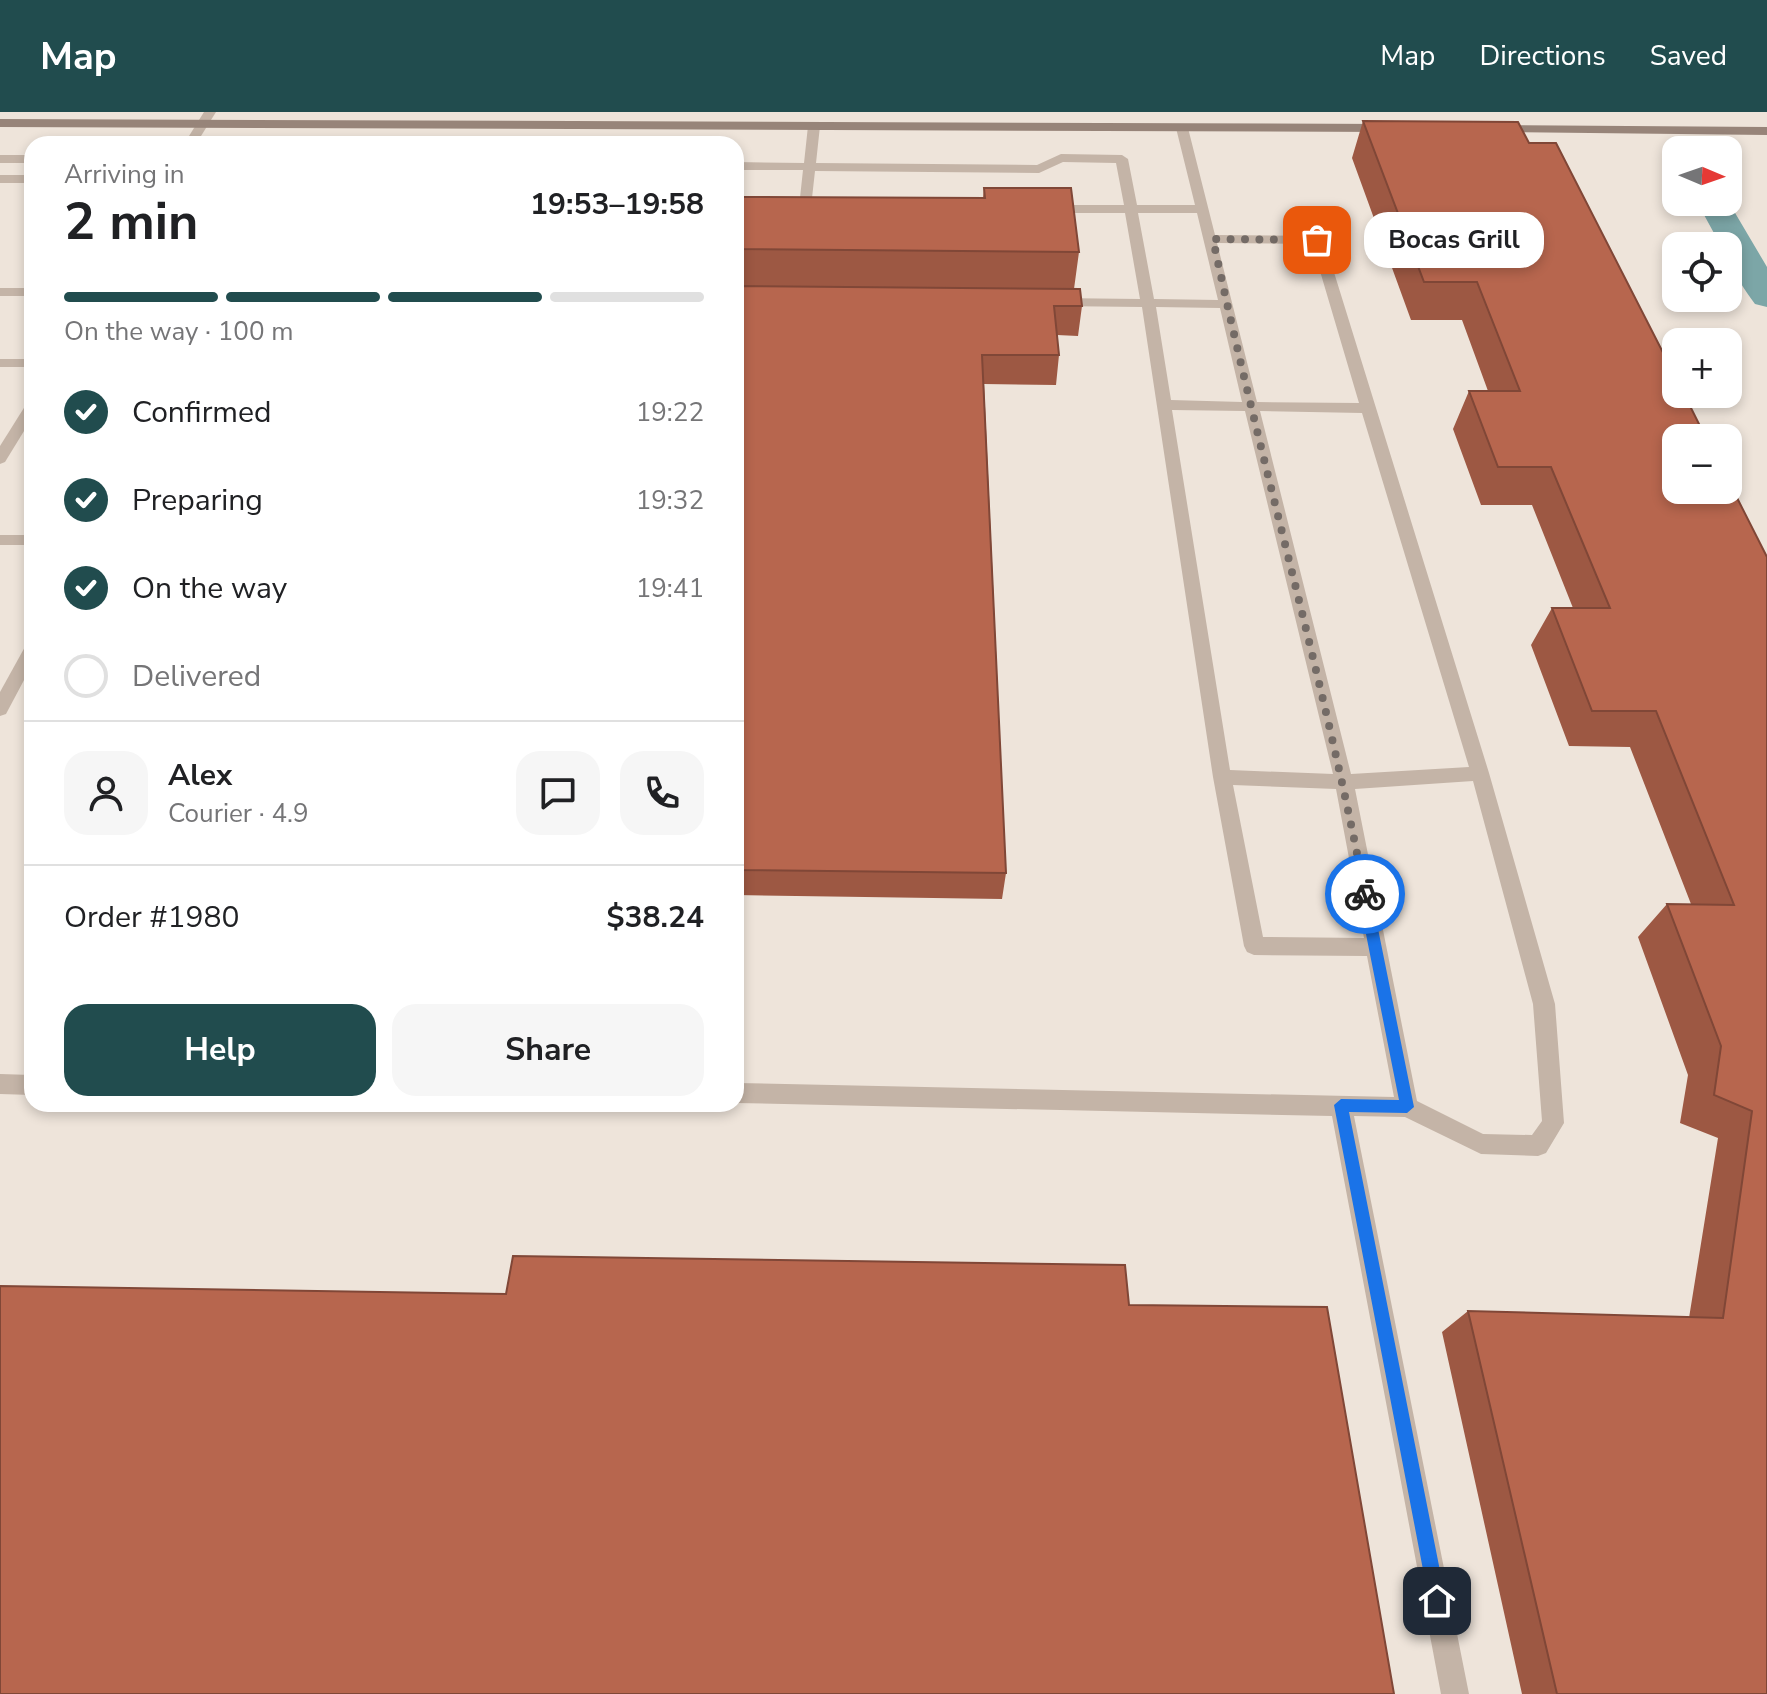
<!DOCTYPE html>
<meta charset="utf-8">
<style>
body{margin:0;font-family:"Nunito Sans",sans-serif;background:#f6f6f6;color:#202124;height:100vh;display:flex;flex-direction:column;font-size:30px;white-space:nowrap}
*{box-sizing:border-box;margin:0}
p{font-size:26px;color:#757577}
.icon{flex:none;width:44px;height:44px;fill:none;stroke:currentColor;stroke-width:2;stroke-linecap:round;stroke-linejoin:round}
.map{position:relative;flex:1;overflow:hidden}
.drawer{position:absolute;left:24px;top:24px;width:720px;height:976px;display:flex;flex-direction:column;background:#fff;border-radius:24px;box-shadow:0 4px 12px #0003}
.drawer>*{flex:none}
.needle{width:52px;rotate:92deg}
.fabs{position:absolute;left:1662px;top:24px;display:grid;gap:16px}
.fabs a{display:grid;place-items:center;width:80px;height:80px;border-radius:16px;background:#fff;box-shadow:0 4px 12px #0003;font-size:40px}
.pin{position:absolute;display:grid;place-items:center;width:68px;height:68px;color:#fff;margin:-34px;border-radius:16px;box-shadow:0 4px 12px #0006}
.courier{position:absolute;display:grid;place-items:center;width:80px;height:80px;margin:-40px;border:6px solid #1a73e8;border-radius:50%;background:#fff;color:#222;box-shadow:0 2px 10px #0007}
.bubble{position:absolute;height:56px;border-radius:24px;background:#fff;box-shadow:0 4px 12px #0003;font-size:26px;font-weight:700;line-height:56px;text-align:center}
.overview em{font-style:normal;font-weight:700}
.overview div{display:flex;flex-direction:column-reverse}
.overview{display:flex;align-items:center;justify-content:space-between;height:136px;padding:0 40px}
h1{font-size:52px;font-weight:700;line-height:60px}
.bar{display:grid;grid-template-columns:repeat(4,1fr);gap:12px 8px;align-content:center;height:96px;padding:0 40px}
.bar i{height:10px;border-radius:6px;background:#e0e0e0}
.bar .active{background:#214c4e}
.bar p{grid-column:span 4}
.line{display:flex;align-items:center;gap:20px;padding:0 40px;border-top:2px solid #e0e0e0}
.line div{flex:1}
.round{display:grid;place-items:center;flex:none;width:84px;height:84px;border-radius:24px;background:#f6f6f6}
ol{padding:0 40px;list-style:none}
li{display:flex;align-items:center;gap:24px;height:88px}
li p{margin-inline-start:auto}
li .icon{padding:8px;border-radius:50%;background:#214c4e;color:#fff;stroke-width:4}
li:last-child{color:#757577}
li i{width:44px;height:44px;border:4px solid #e0e0e0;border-radius:50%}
.cta{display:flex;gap:16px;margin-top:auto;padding:16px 40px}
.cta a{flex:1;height:92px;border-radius:24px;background:#214c4e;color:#fff;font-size:32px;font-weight:700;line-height:92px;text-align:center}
.cta a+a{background:#f6f6f6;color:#202124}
header{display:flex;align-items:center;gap:48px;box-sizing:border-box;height:112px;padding:0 40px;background:#214c4e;color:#fff}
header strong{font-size:38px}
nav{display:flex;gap:44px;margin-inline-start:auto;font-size:28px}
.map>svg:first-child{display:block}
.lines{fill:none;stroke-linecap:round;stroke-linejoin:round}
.canal{fill:#7ca6a7;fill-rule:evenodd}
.service{fill:#c4b4a7;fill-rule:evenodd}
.minor{fill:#c4b4a7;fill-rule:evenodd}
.secondary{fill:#978479;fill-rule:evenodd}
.wall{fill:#9d5843}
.building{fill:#b7664e;stroke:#804737;stroke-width:2}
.route{fill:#1a73e8}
.done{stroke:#746b66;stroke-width:8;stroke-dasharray:0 14.4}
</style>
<header>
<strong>Map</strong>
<nav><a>Map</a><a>Directions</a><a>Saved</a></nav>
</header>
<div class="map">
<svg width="1767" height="1582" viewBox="0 0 1767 1582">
<rect width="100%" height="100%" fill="#eee4da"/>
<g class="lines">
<!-- canal -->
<g class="canal">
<polygon points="1680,24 1691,27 1698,38 1676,38 1676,45 1672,45 1665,33 1669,27"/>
<path d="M1728,89L1767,155V195L1755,192C1743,176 1728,154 1728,134H1721L1697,90Z"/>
</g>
<!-- service -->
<g class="service">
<path d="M814,10L820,14L816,51L1037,53L1061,42L1122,43L1128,47L1137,93H1195L1176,16L1182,12L1188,16L1215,123L1317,124L1324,128L1489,661L1555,892L1564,1011L1546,1041L1538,1044L1481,1042L1405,1005L1354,1004L1469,1582H1441L1332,1004L736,991V971L1394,985L1367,844L1254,843L1247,840L1244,834L1213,665L1142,195L1055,194L1048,190L1055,186L1140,187L1125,101H1047L1041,97L1047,93H1124L1116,51L1063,50L1039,61L815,59L811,95L805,99L799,95L803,58H736V50L804,51L808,14ZM1138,101H1197L1218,188L1154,187ZM1217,131L1312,132L1359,291L1257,290ZM1156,195L1220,196L1242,290L1171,288ZM1172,298L1245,299L1333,662L1230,658ZM1260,299L1362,301L1469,655L1351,662ZM1473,669L1533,892L1542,1009L1532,1023L1483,1022L1417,989L1355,677ZM1233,673L1336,677L1364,826L1263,825Z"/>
<rect x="0" y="43" width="32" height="8"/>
<rect x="0" y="63" width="32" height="8"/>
<rect x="0" y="176" width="32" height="8"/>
<rect x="0" y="247" width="32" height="8"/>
<rect x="0" y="423" width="32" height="10"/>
<polygon points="32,531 32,553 6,602 0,604 0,580 26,533"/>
<polygon points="0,962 32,963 32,983 0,982"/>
</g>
<!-- minor -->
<g class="minor">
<polygon points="204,0 216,0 196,32 184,32"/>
<polygon points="32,289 32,306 5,350 0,352 0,334 27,291"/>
</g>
<!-- secondary -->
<g class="secondary">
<polygon points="0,7 1388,12 1394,16 1388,20 0,15"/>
<polygon points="1496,13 1767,15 1767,23 1492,20 1492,14"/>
</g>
</g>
<!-- wall -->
<g class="wall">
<polygon points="1363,9 1529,31 1767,445 1767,1582 1522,1582 1442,1220 1468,1199 1689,1206 1718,1026 1680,1011 1688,963 1638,825 1667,792 1691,792 1630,635 1569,634 1531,533 1552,496 1573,496 1532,393 1481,393 1453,317 1469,279 1488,279 1462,208 1411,208 1352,46"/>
<polygon points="984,76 1079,140 1074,177 1082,194 1078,224 1057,223 1059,243 1056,273 984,272 1006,761 1002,787 736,783 736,85 983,86"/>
</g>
<!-- building -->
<g class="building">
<polygon points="1363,9 1518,10 1529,31 1556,31 1676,266 1676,282 1684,282 1706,326 1676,326 1676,378 1728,378 1728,368 1767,445 1767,1582 1557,1582 1468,1199 1723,1206 1752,999 1714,983 1721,934 1667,792 1734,793 1656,599 1592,599 1552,496 1610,496 1551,355 1498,355 1469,279 1520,279 1477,170 1424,170"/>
<polygon points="984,76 1071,76 1079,140 736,137 736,85 985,86"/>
<polygon points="736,174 1080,177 1082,194 1054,194 1059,243 982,243 1006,761 736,758"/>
<polygon points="513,1144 1125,1153 1129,1193 1327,1195 1394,1582 0,1582 0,1174 506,1182"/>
</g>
<!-- route -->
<polygon class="route" points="1365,777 1371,782 1414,995 1407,1001 1349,1000 1446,1489 1437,1498 1429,1489 1334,993 1341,987 1399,988 1358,782"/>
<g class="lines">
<!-- done -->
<path class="done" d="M1317,128L1213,127C1259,346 1323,562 1365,782"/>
</g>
</svg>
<div class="fabs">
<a><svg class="needle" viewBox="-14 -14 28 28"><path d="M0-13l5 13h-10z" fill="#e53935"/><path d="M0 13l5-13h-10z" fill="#757577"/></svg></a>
<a><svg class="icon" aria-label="locate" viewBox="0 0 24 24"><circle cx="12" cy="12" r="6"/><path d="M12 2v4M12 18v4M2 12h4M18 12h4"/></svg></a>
<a>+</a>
<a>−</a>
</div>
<div class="pin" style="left:1317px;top:128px;background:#ea580c"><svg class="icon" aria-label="bag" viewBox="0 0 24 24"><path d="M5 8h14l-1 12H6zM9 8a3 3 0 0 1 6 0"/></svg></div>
<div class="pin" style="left:1437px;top:1489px;background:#1f2937"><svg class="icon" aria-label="home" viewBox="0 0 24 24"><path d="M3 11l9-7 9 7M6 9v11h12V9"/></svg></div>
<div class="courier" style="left:1365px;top:782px"><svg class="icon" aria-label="bike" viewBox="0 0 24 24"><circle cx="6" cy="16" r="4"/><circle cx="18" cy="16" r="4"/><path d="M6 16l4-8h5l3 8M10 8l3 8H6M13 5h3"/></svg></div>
<div class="bubble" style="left:1364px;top:100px;width:180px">Bocas Grill</div>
<section class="drawer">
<div class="overview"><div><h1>2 min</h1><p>Arriving in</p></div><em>19:53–19:58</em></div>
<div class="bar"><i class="active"></i><i class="active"></i><i class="active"></i><i></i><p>On the way · 100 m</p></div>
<ol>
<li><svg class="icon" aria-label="check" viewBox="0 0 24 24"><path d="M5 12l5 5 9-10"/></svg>Confirmed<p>19:22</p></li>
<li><svg class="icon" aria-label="check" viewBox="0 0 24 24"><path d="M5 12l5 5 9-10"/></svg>Preparing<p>19:32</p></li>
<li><svg class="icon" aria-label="check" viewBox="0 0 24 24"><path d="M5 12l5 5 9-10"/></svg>On the way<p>19:41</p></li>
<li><i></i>Delivered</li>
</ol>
<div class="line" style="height:144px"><a class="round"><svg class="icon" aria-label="person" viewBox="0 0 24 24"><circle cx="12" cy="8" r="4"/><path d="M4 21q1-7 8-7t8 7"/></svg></a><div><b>Alex</b><p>Courier · 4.9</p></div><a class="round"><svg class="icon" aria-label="chat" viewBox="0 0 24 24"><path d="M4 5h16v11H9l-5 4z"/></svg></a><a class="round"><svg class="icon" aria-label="phone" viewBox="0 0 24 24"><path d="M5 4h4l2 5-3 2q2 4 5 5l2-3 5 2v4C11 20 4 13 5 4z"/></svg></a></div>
<div class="line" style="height:104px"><div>Order #1980</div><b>$38.24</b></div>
<div class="cta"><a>Help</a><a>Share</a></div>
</section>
</div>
